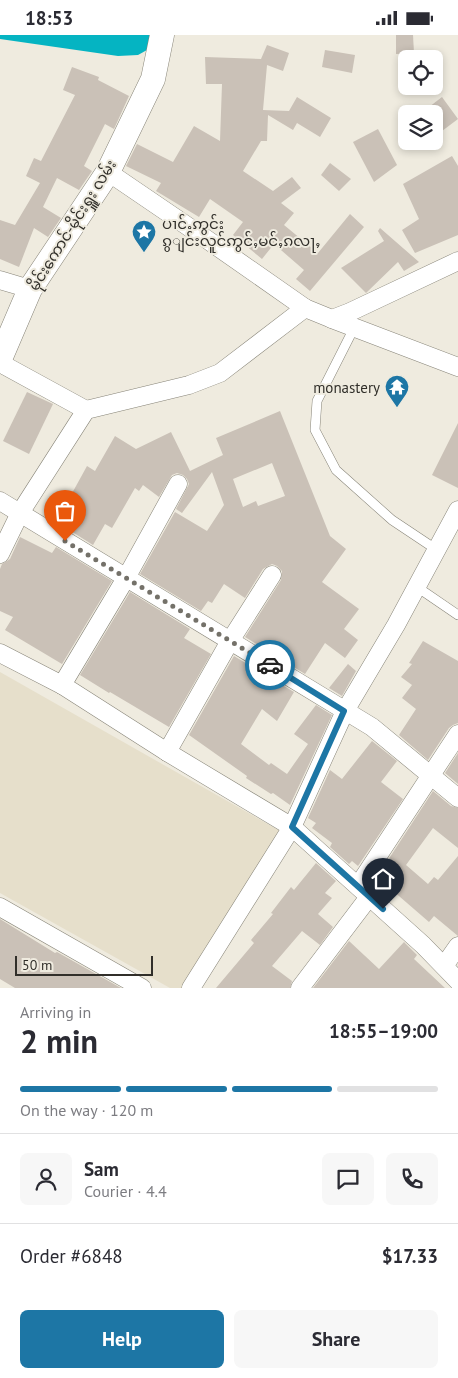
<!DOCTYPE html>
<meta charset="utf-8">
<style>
body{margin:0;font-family:"PT Sans","Noto Sans Myanmar",sans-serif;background:#f7f7f7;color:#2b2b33;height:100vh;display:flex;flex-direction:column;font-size:19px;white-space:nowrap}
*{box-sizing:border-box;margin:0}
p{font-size:16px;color:#7c7c81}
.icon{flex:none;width:28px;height:28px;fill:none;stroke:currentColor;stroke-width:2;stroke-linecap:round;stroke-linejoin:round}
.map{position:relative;height:953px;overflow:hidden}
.drawer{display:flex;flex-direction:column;background:#fff;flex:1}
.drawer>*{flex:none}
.fabs{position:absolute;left:398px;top:15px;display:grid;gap:10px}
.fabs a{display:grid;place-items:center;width:45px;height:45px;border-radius:8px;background:#fff;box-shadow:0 2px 8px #0003;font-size:25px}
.scale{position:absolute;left:15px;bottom:12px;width:138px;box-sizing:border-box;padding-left:5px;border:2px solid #312f2a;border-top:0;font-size:14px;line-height:18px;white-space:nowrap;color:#312f2a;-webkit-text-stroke:4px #efebdf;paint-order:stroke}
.pin{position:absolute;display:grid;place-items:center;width:42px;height:42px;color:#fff;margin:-51px -21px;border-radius:50% 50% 50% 0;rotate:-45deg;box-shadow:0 0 5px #0007}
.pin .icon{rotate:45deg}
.courier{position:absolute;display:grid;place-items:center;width:50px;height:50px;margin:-25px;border:4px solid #1d76a5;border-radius:50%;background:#fff;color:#222;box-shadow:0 1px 6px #0007}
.headline em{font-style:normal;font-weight:600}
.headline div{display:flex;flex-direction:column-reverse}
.headline{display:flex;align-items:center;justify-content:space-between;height:85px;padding:0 20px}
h1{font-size:32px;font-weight:600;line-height:38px}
.bar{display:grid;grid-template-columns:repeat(4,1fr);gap:8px 5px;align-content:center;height:60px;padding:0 20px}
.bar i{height:6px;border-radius:4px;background:#e1e1e2}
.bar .current{background:#1d76a5}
.bar p{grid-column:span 4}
.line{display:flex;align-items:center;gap:12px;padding:0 20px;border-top:1px solid #e1e1e2}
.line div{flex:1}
.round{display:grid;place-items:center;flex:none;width:52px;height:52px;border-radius:8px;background:#f7f7f7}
.primary-button{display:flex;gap:10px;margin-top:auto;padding:10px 20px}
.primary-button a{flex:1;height:58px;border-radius:8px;background:#1d76a5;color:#fff;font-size:20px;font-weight:600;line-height:58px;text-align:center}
.primary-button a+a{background:#f7f7f7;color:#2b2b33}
.status{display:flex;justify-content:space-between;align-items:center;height:35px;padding:0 25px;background:#fff;direction:ltr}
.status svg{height:14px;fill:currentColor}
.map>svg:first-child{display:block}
.built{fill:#e6dfcb}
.water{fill:#05b4c2}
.building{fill:#cac1b7;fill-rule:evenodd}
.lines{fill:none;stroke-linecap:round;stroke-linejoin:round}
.lane-casing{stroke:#878478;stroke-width:10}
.street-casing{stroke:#878478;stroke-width:19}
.secondary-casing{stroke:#878478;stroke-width:25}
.lane{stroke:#fff;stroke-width:9}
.street{stroke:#fff;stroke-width:18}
.secondary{stroke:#fff;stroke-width:24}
.done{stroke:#747169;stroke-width:5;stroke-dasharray:0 9}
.route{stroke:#1d76a5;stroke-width:6}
.labels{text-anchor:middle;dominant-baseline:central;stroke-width:4;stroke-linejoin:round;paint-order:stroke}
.poi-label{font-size:15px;fill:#312f2a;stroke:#efebdf;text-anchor:start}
.street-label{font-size:15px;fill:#312f2a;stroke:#efebdf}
</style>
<div class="status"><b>18:53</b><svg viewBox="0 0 49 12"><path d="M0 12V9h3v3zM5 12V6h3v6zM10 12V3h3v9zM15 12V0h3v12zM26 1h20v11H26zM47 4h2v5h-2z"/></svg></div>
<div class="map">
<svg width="458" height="953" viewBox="0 0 458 953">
<rect width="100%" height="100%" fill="#efebdf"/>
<!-- built -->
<polygon class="built" points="0,637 289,801 183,953 170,953 0,858"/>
<!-- water -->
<polygon class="water" points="0,0 152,0 147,15 138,20 118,21 0,4"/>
<!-- building -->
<g class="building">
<polygon points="396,0 413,0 414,18 396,19"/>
<polygon points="267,10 289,18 283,36 267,30 263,75 289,76 297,62 331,83 320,102 297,88 293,95 268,80 267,106 261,106 243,136 273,156 292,142 301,153 281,168 294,178 284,190 318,218 350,179 364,192 310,256 296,244 304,235 274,209 262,224 233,200 243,187 210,164 199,182 156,156 161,148 126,131 137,109 173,127 194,91 220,106 222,49 206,49 205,22 261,24"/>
<polygon points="325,15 355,20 352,38 322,32"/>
<polygon points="72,32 99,42 98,45 129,61 114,94 105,89 84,131 92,136 79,155 57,143 43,172 61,183 48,202 34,193 19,232 0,224 0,185 15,190 40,148 26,141 34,123 41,126 75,60 63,55"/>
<polygon points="442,62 458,84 434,102 434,79 420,79"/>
<polygon points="378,94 397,130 374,147 353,107"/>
<polygon points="452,121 458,131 458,200 415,218 402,195 419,184 403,149"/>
<polygon points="330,128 351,144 339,156 321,140"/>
<polygon points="380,193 419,227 404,236 398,227 366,258 341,233 384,206 378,196"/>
<polygon points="27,357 53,369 29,419 3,406"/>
<path d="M280,376L330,501L346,514L322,547L359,574L344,594L358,605L345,623L325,608L305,639L245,602L281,545L282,536L277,531L272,529L263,534L245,563L224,549L212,568L208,566L201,576L140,539L175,477L207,496L224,470L212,437L182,478L176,474L189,449L187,444L183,440L177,438L172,440L159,462L143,450L139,456L135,453L112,493L105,489L93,510L66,493L69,488L59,482L87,431L95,436L115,401L136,414L171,397L190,436L223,420L216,403ZM272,428L285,461L258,471L256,466L243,472L233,444Z"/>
<polygon points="458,388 458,453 432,440"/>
<polygon points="20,502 52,518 56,512 112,546 62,629 5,595 13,582 0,576 0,534 2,529 10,524"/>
<polygon points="130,557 190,594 184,603 211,619 169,692 110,657 109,658 80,640"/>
<polygon points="423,606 458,626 458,688 453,690 449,693 428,725 399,700 416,674 402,663 412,650 401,642 412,629 409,628"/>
<polygon points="234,621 294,657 277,686 262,674 241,709 269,730 271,728 287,739 308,709 294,699 316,670 332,680 290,770 273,758 271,759 246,743 247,741 189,700"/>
<polygon points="348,629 356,636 342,661 329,653"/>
<polygon points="372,706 397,726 381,747 403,764 358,831 352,826 349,829 330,812 332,808 312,793 316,788 308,783 330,735 342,744"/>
<polygon points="458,718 458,749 445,738"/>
<polygon points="433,756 451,771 458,773 458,813 433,793 406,830 428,849 434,842 438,845 458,821 458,901 434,881 429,887 392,855 390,858 375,845"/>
<polygon points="316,828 336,846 325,858 332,863 318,879 333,892 320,910 302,896 272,931 292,946 290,953 216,953 254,908 251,905 273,879 271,878 291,852 294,855"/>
<polygon points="0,884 55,918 57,917 121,953 15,953 0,944"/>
<polygon points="349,906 379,934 404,907 417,920 414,924 445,953 313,953"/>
</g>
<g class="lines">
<defs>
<g id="lane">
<polyline points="354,293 317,366 315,395 336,435 392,485 437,515"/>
<polyline points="417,552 458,580"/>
</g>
<g id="street">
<polyline points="108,137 202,201 305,273 332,284 350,277 458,226"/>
<polyline points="0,245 30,254"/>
<polyline points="332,284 458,332"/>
<polyline points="0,328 86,375"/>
<polyline points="0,466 372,692 458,763"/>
<polyline points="0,519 20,478 86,375 189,350 220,338 305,273"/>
<polyline points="0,618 62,650 167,717 292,792 423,910 458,946"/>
<polyline points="62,650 126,543 178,449"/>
<polyline points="167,717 230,606 272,540"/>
<polyline points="358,851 458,699"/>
<polyline points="0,872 142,953"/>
<polyline points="444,931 458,911"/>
<polyline points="191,953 292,792 345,676 396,590 458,475"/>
<polyline points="300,953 369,862"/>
</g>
<polyline id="secondary" points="0,324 30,254 108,137 153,44 162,0"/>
</defs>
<!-- lane casing -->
<use href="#lane" class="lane-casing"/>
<!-- street casing -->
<use href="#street" class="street-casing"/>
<!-- secondary casing -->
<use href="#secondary" class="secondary-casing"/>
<!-- lane -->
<use href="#lane" class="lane"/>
<!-- street -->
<use href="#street" class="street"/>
<!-- secondary -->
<use href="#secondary" class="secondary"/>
</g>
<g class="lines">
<!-- done -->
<polyline class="done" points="65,506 270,630"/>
<!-- route -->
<polyline class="route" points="270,630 344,676 292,792 383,874"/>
</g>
<!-- icons -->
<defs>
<symbol id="sight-pin" viewBox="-11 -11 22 30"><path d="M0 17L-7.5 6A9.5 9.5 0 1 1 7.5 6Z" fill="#1d76a5" stroke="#efebdf"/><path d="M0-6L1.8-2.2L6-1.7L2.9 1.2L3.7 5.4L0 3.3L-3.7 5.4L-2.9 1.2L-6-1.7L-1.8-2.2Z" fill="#fff"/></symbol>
<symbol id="temple-pin" viewBox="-11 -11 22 30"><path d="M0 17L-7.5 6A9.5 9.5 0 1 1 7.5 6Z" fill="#1d76a5" stroke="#efebdf"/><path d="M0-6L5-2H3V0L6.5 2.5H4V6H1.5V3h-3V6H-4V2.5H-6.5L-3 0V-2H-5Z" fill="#fff"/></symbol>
</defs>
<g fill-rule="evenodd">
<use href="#sight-pin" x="130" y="183" width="28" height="38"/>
<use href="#temple-pin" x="383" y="338" width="28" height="38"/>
</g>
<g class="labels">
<!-- poi labels -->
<g class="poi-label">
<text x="162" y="188">ပၢင်ႇဢွင်ႈ<tspan x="162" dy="17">ၵွျင်းလူင်ဢွင်ႇမင်ႇၵလႃႇ</tspan></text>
<text x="380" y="352" text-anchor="end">monastery</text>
</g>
<!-- street labels -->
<g class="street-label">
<text transform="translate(72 190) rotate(-58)">မိုင်းကောင်-မိုင်းရှူး လမ်း</text>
</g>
</g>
</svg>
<div class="fabs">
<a><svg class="icon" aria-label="locate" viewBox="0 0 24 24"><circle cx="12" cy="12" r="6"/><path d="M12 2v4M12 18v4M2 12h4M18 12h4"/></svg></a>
<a><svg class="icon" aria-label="layers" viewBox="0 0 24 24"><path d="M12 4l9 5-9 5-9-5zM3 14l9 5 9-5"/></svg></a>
</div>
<div class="scale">50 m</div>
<div class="pin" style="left:65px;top:506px;background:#ea580c"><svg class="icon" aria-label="bag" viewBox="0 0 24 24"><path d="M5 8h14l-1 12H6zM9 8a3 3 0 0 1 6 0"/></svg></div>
<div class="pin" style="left:383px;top:874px;background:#1f2937"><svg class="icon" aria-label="home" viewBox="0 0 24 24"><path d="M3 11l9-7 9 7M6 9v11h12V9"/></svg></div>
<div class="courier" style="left:270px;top:630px"><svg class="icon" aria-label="car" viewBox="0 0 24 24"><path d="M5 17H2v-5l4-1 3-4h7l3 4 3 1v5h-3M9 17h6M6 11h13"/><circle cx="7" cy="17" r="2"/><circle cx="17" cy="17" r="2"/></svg></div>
</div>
<section class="drawer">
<div class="headline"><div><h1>2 min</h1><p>Arriving in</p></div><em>18:55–19:00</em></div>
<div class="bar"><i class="current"></i><i class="current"></i><i class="current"></i><i></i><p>On the way · 120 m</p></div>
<div class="line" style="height:90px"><a class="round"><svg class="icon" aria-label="person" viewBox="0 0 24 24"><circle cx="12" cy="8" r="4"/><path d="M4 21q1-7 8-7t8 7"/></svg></a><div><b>Sam</b><p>Courier · 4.4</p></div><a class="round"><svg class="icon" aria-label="chat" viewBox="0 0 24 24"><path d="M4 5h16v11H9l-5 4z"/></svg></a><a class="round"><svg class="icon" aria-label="phone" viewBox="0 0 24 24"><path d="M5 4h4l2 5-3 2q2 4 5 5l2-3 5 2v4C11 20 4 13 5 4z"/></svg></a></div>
<div class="line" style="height:65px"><div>Order #6848</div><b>$17.33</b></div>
<div class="primary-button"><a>Help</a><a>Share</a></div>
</section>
